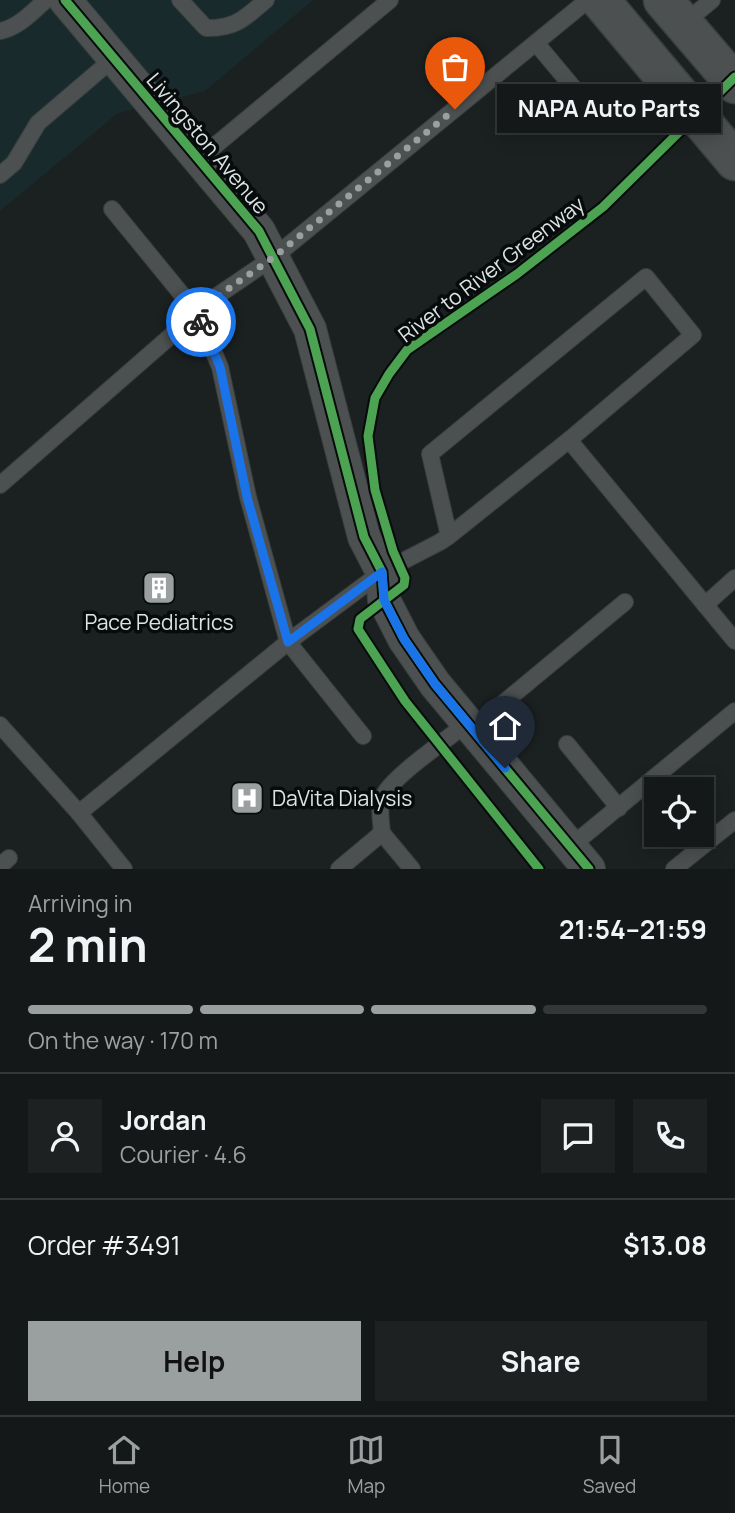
<!DOCTYPE html>
<meta charset="utf-8">
<style>
body{margin:0;font-family:Manrope,sans-serif;background:#1d2121;color:#f1f3f6;height:100vh;display:flex;flex-direction:column;font-size:26px;white-space:nowrap}
*{box-sizing:border-box;margin:0}
p{font-size:23px;color:#9da0a2}
.icon{flex:none;width:38px;height:38px;fill:none;stroke:currentColor;stroke-width:2;stroke-linecap:round;stroke-linejoin:round}
.map{position:relative;height:869px;overflow:hidden}
.drawer{display:flex;flex-direction:column;background:#141818;flex:1}
.drawer>*{flex:none}
.tools{position:absolute;left:644px;top:777px;display:grid;gap:14px}
.tools a{display:grid;place-items:center;width:70px;height:70px;border-radius:0px;background:#141818;box-shadow:0 4px 18px #0003,0 0 0 2px #333737;font-size:35px}
.pin{position:absolute;display:grid;place-items:center;width:60px;height:60px;color:#fff;margin:-72px -30px;border-radius:50% 50% 50% 0;rotate:-45deg;box-shadow:0 0 7px #0007}
.pin .icon{rotate:45deg}
.courier{position:absolute;display:grid;place-items:center;width:70px;height:70px;margin:-35px;border:5px solid #1a73e8;border-radius:50%;background:#fff;color:#222;box-shadow:0 2px 9px #0007}
.bubble{position:absolute;height:49px;border-radius:0px;background:#141818;box-shadow:0 4px 18px #0003,0 0 0 2px #333737;font-size:23px;font-weight:700;line-height:49px;text-align:center}
.overview em{font-style:normal;font-weight:700}
.overview div{display:flex;flex-direction:column-reverse}
.overview{display:flex;align-items:center;justify-content:space-between;height:119px;padding:0 28px}
h1{font-size:46px;font-weight:700;line-height:52px}
.bar{display:grid;grid-template-columns:repeat(4,1fr);gap:10px 7px;align-content:center;height:84px;padding:0 28px}
.bar i{height:9px;border-radius:5px;background:#333737}
.bar .active{background:#9a9fa0}
.bar p{grid-column:span 4}
.line{display:flex;align-items:center;gap:18px;padding:0 28px;border-top:2px solid #333737}
.line div{flex:1}
.round{display:grid;place-items:center;flex:none;width:74px;height:74px;border-radius:0px;background:#1d2121}
.cta{display:flex;gap:14px;margin-top:auto;padding:14px 28px}
.cta a{flex:1;height:80px;border-radius:0px;background:#9a9fa0;color:#111;font-size:28px;font-weight:700;line-height:80px;text-align:center}
.cta a+a{background:#1d2121;color:#f1f3f6}
.tabs{display:flex;justify-content:space-around;align-items:center;height:98px;border-top:2px solid #333737;background:#141818;font-size:19px;color:#9da0a2}
.tabs a{display:grid;justify-items:center;gap:4px}
.tabs .active{color:#9a9fa0}
.map>svg:first-child{display:block}
.built{fill:#192a2c}
.lines{fill:none;stroke-linecap:round;stroke-linejoin:round}
.lane-casing{stroke:#393e3e;stroke-width:18}
.street-casing{stroke:#393e3e;stroke-width:34}
.secondary-casing{stroke:#393e3e;stroke-width:41}
.lane{stroke:#4c5050;stroke-width:16}
.street{stroke:#4c5050;stroke-width:32}
.secondary{stroke:#4c5050;stroke-width:38}
.cycleway-casing{stroke:#070b0b;stroke-width:13}
.cycleway{stroke:#4ca352;stroke-width:9}
.done{stroke:#9a9fa0;stroke-width:7;stroke-dasharray:0 12.6}
.route{stroke:#1a73e8;stroke-width:9}
.labels{text-anchor:middle;dominant-baseline:central;stroke-width:7;stroke-linejoin:round;paint-order:stroke}
.street-label{font-size:21px;fill:#dee4e5;stroke:#070b0b}
.poi-label{font-size:21px;fill:#dee4e5;stroke:#070b0b}
</style>
<div class="map">
<svg width="735" height="869" viewBox="0 0 735 869">
<rect width="100%" height="100%" fill="#1b2020"/>
<!-- built -->
<polygon class="built" points="0,0 313,0 205,91 118,113 0,211"/>
<g class="lines">
<defs>
<g id="lane">
<path d="M180,0L206,28C235,29 245,18 266,0"/>
<polyline points="683,24 712,0"/>
<path d="M0,31C18,28 32,12 46,0"/>
<polyline points="536,43 602,122"/>
<polyline points="199,159 390,0"/>
<polyline points="0,175 14,163 38,123 114,58"/>
<polyline points="569,440 735,641"/>
<polyline points="0,485 197,313 112,209"/>
<polyline points="705,605 735,578"/>
<polyline points="0,725 79,813 288,642 248,497 220,367 197,313 208,302 274,257 588,0"/>
<polyline points="472,729 625,602"/>
<polyline points="363,736 288,642 382,572 440,542 449,536 569,440 693,335 646,277 430,454 449,536"/>
<polyline points="567,744 619,808"/>
<polyline points="79,813 124,869"/>
<path d="M382,833C381,821 378,807 384,795C393,776 448,739 467,723"/>
<polyline points="570,847 735,711"/>
<polyline points="0,866 9,858"/>
<polyline points="339,869 382,833 412,869"/>
<polyline points="674,869 735,820"/>
</g>
<polyline id="street" points="65,0 259,231 310,329 364,537 382,572 384,600 404,639 435,684 589,869"/>
<g id="secondary">
<polyline points="600,0 735,161"/>
<polyline points="663,0 735,84"/>
</g>
</defs>
<!-- lane casing -->
<use href="#lane" class="lane-casing"/>
<!-- street casing -->
<use href="#street" class="street-casing"/>
<!-- secondary casing -->
<use href="#secondary" class="secondary-casing"/>
<!-- lane -->
<use href="#lane" class="lane"/>
<!-- street -->
<use href="#street" class="street"/>
<!-- secondary -->
<use href="#secondary" class="secondary"/>
<defs>
<g id="cycleway">
<polyline points="65,0 259,231 310,329 364,537 382,572 384,600 404,639 435,684 589,869"/>
<polyline points="539,869 405,701 358,629 360,619 404,585 405,578 393,551 375,490 368,436 375,398 389,374 407,350 517,274 603,207 735,77"/>
</g>
</defs>
<!-- cycleway casing -->
<use href="#cycleway" class="cycleway-casing"/>
<!-- cycleway -->
<use href="#cycleway" class="cycleway"/>
</g>
<g class="lines">
<!-- done -->
<polyline class="done" points="201,322 197,313 208,303 274,257 455,109"/>
<!-- route -->
<polyline class="route" points="201,322 220,367 247,497 288,642 382,572 384,600 404,639 435,684 505,768"/>
</g>
<!-- icons -->
<defs>
<symbol id="building-square" viewBox="-11 -11 22 22"><rect x="-9" y="-9" width="18" height="18" rx="4" fill="#9a9fa0" stroke="#070b0b"/><path d="M-4-6H4V6H1V3H-1V6H-4ZM-2.5-4.3h1.7v1.8h-1.7ZM.8-4.3h1.7v1.8H.8ZM-2.5-1h1.7V.8h-1.7ZM.8-1h1.7V.8H.8Z" fill="#fff"/></symbol>
<symbol id="hospital-square" viewBox="-11 -11 22 22"><rect x="-9" y="-9" width="18" height="18" rx="4" fill="#9a9fa0" stroke="#070b0b"/><path d="M-5-5h3v3.5h4V-5h3V5h-3V1.5h-4V5h-3Z" fill="#fff"/></symbol>
</defs>
<g fill-rule="evenodd">
<use href="#building-square" x="140" y="569" width="38" height="38"/>
<use href="#hospital-square" x="228" y="779" width="38" height="38"/>
</g>
<g class="labels">
<!-- street labels -->
<g class="street-label">
<text transform="translate(208 143) rotate(50)">Livingston Avenue</text>
<text transform="translate(491 269) rotate(-37)">River to River Greenway</text>
</g>
<!-- poi labels -->
<g class="poi-label">
<text x="159" y="622">Pace Pediatrics</text>
<text x="272" y="798" text-anchor="start">DaVita Dialysis</text>
</g>
</g>
</svg>
<div class="tools">
<a><svg class="icon" aria-label="locate" viewBox="0 0 24 24"><circle cx="12" cy="12" r="6"/><path d="M12 2v4M12 18v4M2 12h4M18 12h4"/></svg></a>
</div>
<div class="pin" style="left:455px;top:109px;background:#ea580c"><svg class="icon" aria-label="bag" viewBox="0 0 24 24"><path d="M5 8h14l-1 12H6zM9 8a3 3 0 0 1 6 0"/></svg></div>
<div class="pin" style="left:505px;top:768px;background:#1f2937"><svg class="icon" aria-label="home" viewBox="0 0 24 24"><path d="M3 11l9-7 9 7M6 9v11h12V9"/></svg></div>
<div class="courier" style="left:201px;top:322px"><svg class="icon" aria-label="bike" viewBox="0 0 24 24"><circle cx="6" cy="16" r="4"/><circle cx="18" cy="16" r="4"/><path d="M6 16l4-8h5l3 8M10 8l3 8H6M13 5h3"/></svg></div>
<div class="bubble" style="left:497px;top:84px;width:224px">NAPA Auto Parts</div>
</div>
<section class="drawer">
<div class="overview"><div><h1>2 min</h1><p>Arriving in</p></div><em>21:54–21:59</em></div>
<div class="bar"><i class="active"></i><i class="active"></i><i class="active"></i><i></i><p>On the way · 170 m</p></div>
<div class="line" style="height:126px"><a class="round"><svg class="icon" aria-label="person" viewBox="0 0 24 24"><circle cx="12" cy="8" r="4"/><path d="M4 21q1-7 8-7t8 7"/></svg></a><div><b>Jordan</b><p>Courier · 4.6</p></div><a class="round"><svg class="icon" aria-label="chat" viewBox="0 0 24 24"><path d="M4 5h16v11H9l-5 4z"/></svg></a><a class="round"><svg class="icon" aria-label="phone" viewBox="0 0 24 24"><path d="M5 4h4l2 5-3 2q2 4 5 5l2-3 5 2v4C11 20 4 13 5 4z"/></svg></a></div>
<div class="line" style="height:91px"><div>Order #3491</div><b>$13.08</b></div>
<div class="cta"><a>Help</a><a>Share</a></div>
</section>
<nav class="tabs">
<a class="active"><svg class="icon" aria-label="home" viewBox="0 0 24 24"><path d="M3 11l9-7 9 7M6 9v11h12V9"/></svg>Home</a>
<a><svg class="icon" aria-label="map" viewBox="0 0 24 24"><path d="M3 6l6-2 6 2 6-2v14l-6 2-6-2-6 2zM9 4v14M15 6v14"/></svg>Map</a>
<a><svg class="icon" aria-label="saved" viewBox="0 0 24 24"><path d="M7 4h10v16l-5-4-5 4z"/></svg>Saved</a>
</nav>
